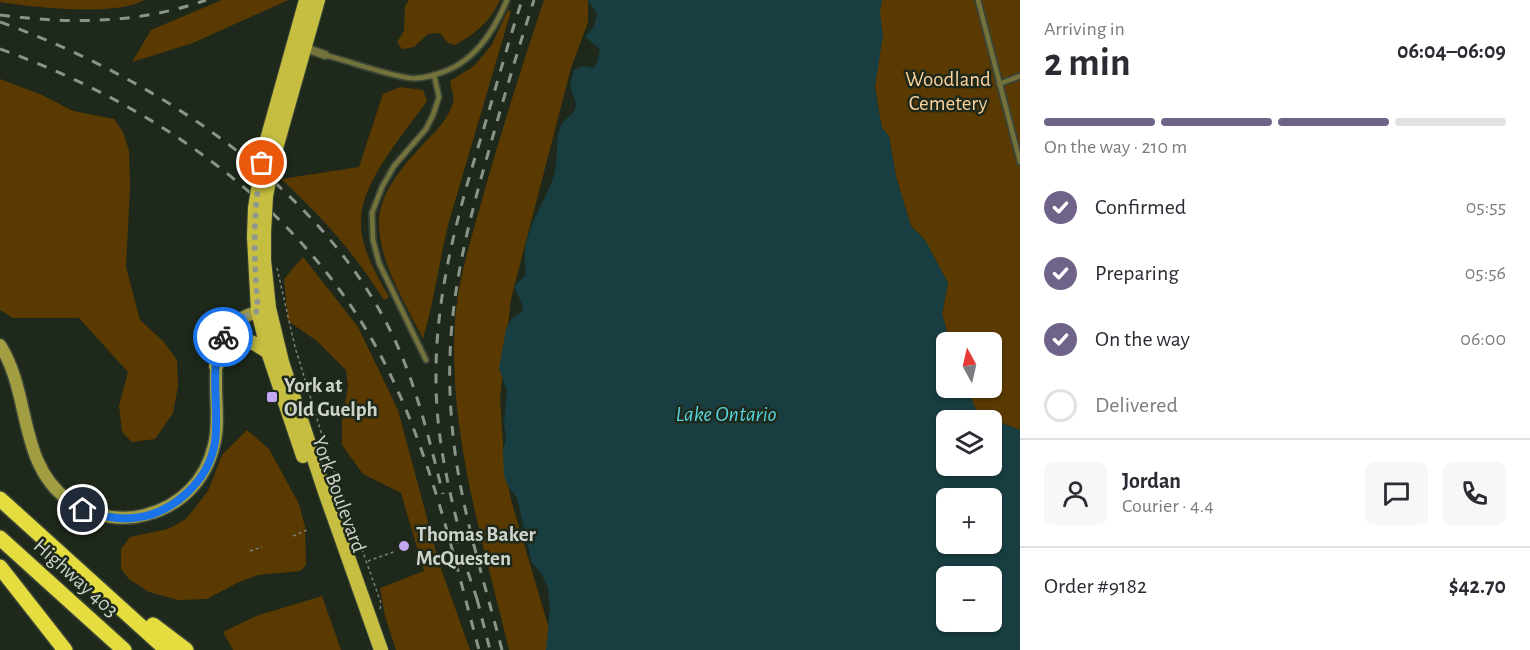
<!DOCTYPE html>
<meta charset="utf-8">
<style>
body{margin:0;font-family:"Alegreya Sans",sans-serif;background:#f7f7f7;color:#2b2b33;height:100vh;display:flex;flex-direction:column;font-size:22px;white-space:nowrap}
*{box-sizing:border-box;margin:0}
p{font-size:20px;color:#7c7c81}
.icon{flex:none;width:33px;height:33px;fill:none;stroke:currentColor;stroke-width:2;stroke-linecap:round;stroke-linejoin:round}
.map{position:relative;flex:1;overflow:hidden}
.sheet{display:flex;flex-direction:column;background:#fff;width:510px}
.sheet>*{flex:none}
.needle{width:39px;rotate:352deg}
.fabs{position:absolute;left:936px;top:332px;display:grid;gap:12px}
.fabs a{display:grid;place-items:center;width:66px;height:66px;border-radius:9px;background:#fff;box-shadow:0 2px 4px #0004;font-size:30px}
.pin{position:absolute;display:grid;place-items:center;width:51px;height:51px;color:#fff;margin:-26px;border:3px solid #fff;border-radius:50%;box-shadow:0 2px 6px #0007}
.courier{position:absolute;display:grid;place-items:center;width:60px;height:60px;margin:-30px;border:4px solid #1a73e8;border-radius:50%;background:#fff;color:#222;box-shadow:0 2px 8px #0007}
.head em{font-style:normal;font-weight:600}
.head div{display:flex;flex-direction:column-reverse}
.head{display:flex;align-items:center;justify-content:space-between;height:102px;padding:0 24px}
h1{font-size:39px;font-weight:600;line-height:45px}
.bar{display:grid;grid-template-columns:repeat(4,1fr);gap:9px 6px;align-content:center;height:72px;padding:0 24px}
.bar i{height:8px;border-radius:4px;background:#e1e1e2}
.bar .selected{background:#6f6389}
.bar p{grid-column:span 4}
.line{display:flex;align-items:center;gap:15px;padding:0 24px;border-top:2px solid #e1e1e2}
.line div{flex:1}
.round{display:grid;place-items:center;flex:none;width:63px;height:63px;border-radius:9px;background:#f7f7f7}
ol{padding:0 24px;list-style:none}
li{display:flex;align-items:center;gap:18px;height:66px}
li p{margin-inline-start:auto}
li .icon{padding:6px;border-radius:50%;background:#6f6389;color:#fff;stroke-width:4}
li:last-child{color:#7c7c81}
li i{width:33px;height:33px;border:3px solid #e1e1e2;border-radius:50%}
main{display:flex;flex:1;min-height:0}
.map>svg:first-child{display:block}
.green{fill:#5b3a01}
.water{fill:#183e42;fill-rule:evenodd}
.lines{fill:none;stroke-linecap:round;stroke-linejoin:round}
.lane-casing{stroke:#3a4437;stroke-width:8}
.street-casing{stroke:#3a4437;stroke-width:11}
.secondary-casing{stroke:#3a4437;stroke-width:15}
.primary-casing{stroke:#3a4437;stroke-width:16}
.highway-casing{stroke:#3a4437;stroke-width:18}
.path{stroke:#7b8478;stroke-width:1.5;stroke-dasharray:3 3;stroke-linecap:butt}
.lane{stroke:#74723b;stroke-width:4.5}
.street{stroke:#74723b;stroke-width:8}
.secondary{stroke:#a19d40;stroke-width:12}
.primary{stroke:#c5be41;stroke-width:14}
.highway{stroke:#e5dc3f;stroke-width:15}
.rail{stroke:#8b9489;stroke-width:3;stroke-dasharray:10 10;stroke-linecap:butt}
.primary-bridge-casing{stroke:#3a4437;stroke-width:16;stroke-linecap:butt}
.primary-bridge{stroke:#c5be41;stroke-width:14}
.done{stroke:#90988d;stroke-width:6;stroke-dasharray:0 10.8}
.route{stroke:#1a73e8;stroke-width:8}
.poi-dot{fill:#c3a7f2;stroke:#1e291b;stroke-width:2}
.labels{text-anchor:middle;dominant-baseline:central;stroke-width:5;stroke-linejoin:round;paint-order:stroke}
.park-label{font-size:21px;fill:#fad09b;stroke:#1e291b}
.poi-label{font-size:21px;font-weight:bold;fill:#cdd4cb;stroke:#1e291b;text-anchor:start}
.street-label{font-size:21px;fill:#cdd4cb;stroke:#1e291b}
.water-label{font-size:22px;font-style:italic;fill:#55d3df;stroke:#1e291b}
</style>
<main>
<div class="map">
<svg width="1020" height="650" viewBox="0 0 1020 650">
<rect width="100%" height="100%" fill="#1e291b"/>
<!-- green -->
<g class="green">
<path d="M0,0H144C114,17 34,7 0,2Z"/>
<polygon points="222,0 288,0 193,43 132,62 151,30"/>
<path d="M409,0H500C490,22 475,34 455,45L448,43L440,33L428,34L414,47L402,49L397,42L404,31L405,6Z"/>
<path d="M544,0H588V22L571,68L511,299L500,398L504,461L511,500L550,632L552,650H509C484,544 448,434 455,324C457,282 471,240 482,200C501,132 522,66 544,0Z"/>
<polygon points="860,0 1020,0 1020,430 978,414 966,387 992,387 992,342 950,342 942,314 948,283 925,240 911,226 896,177 889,136 882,128"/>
<path d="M508,10L511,11L448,225C439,263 434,301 423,339C406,304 379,263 379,223C379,191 406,163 426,141C437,130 448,119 453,103C455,97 451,88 450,81L474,66L491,46Z"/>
<polygon points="0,79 42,95 73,111 114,119 123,132 129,151 130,187 126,267 140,320 164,342 177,360 178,386 173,413 155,439 132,442 122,432 119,406 128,372 79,318 13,318 0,310"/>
<path d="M400,87L423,90L427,101C405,133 363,179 361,218C359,245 376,274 389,297L384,300C353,251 323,218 281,179L359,167L383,94Z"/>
<polygon points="303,257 358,327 398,410 439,563 470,650 396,650 385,616 380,588 424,571 401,493 363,474 342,445 342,422 348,386 346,370 317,341 288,321 284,279"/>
<polygon points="247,430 269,449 299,504 305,527 306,565 300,571 258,575 237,583 207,599 178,600 149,592 129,579 121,569 121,549 130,537 168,529 186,519 208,491 222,455"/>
<polygon points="322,596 341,650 233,650 223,632 256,616"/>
</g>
<!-- water -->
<path class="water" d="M588,0H882L880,13L883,35L875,87L877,102L882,128L889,136L896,177L911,226L925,240L948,283L942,314L950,342H946V387H966L978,414L1020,430V650H546L550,610L548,588L541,573L532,563L517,498L507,484L504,475L503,451L506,438L504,423L507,391L499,368L506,329L512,318L523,311L522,304L514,286L525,276C526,263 523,251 527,239C534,215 548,196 555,172C559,157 554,135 563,122C567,117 573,116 575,109C578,101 572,95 571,88C570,82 573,75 574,70L583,66L593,68L597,63L600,49L585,37L593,28L597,14ZM946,420H992V465H946ZM946,498H992V543H946ZM946,576H992V621H946Z"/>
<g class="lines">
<defs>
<g id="lane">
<polyline points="978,0 1020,162"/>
<path d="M325,55C352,62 383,74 410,78C419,79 428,77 437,74C473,64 493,33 507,0"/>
<polyline points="999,84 1020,76"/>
<polyline points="426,360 379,263 373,240 372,213 382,187 394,166 426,129 433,115 439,97 434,75"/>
</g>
<polyline id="street" points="300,46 325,55"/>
<path id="secondary" d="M0,345C31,393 18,464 68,500C76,505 82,510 92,513C110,518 127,520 145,515C181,506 206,480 214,445C219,427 216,404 216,385C216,368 215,347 225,332C235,318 252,313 268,309"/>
<g id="primary">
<polyline points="265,147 306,0"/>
<polyline points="275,152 318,0"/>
<polyline points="264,232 264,260 269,308 282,362 325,492 381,650"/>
<polyline points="254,237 258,311 268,352 303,456"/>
<path d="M216,366C231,336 241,333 268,352"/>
</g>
<g id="highway">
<polyline points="0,499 167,650"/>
<polyline points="0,538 124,650"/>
<polyline points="0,567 65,650"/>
<polyline points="153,625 186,650"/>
</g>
</defs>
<!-- lane casing -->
<use href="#lane" class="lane-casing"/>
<!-- street casing -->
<use href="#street" class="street-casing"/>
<!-- secondary casing -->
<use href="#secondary" class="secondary-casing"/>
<!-- primary casing -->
<use href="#primary" class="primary-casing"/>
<!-- highway casing -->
<use href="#highway" class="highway-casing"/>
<!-- path -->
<g class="path">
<polyline points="277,268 295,347 325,445 381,603 380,610"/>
<polyline points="293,536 307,530"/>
<polyline points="250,551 262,547"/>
<polyline points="368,561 396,551"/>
</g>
<!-- lane -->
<use href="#lane" class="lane"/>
<!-- street -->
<use href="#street" class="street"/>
<!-- secondary -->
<use href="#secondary" class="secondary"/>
<!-- primary -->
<use href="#primary" class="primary"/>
<!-- highway -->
<use href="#highway" class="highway"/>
<!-- rail -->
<g class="rail">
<path d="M0,15C70,24 139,24 206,0"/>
<path d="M0,22C151,76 317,183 390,330C416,382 429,439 443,494"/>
<path d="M0,49C162,107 314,215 390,374C432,461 454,557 479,650"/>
<polyline points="455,534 479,605"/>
<path d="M462,541C448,488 436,435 436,380C435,294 458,213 483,131C496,87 508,43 522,0"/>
<polyline points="477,599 490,650"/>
<path d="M502,650C483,576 458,501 452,424C443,327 461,249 487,157C502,104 517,52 534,0"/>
</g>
<defs>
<g id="primary-bridge">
<polyline points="264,232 266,196 275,152"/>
<polyline points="254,237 255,208 265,147"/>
</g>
</defs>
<!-- primary-bridge casing -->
<use href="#primary-bridge" class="primary-bridge-casing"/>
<!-- primary-bridge -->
<use href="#primary-bridge" class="primary-bridge"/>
</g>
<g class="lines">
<!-- done -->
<path class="done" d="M223,337C230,322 244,316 258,311C254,261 252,212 262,163"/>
<!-- route -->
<path class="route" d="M83,510C99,515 116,520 133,518C172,515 209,481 215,442C220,408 208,369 223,337"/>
</g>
<!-- markers -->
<g class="poi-dot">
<rect x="266" y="391" width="12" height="12" rx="3"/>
<circle cx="404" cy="546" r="6"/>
</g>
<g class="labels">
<!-- park labels -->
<g class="park-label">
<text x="948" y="79">Woodland<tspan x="948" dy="24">Cemetery</tspan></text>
</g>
<!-- poi labels -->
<g class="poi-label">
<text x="284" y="385">York at<tspan x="284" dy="24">Old Guelph</tspan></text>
<text x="416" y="534">Thomas Baker<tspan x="416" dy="24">McQuesten</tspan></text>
</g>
<!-- street labels -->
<g class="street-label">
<text transform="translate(339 494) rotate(70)">York Boulevard</text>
<text transform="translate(76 578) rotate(42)">Highway 403</text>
</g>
<!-- water labels -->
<g class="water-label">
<text x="726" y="414">Lake Ontario</text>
</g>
</g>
</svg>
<div class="fabs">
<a><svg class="needle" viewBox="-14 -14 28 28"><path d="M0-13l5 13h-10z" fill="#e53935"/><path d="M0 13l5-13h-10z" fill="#7c7c81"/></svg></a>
<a><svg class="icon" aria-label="layers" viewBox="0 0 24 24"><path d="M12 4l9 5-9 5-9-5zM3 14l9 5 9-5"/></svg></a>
<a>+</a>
<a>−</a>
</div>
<div class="pin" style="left:262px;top:163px;background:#ea580c"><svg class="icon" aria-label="bag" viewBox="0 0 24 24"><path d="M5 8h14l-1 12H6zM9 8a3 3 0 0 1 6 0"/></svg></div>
<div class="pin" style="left:83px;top:510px;background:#1f2937"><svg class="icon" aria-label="home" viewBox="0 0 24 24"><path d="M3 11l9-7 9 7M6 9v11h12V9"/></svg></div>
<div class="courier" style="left:223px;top:337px"><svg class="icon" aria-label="bike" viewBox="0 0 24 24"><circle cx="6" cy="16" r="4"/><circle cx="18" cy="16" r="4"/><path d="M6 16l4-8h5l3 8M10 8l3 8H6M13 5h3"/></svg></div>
</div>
<section class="sheet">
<div class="head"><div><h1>2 min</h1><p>Arriving in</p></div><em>06:04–06:09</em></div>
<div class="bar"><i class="selected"></i><i class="selected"></i><i class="selected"></i><i></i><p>On the way · 210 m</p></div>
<ol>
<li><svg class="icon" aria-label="check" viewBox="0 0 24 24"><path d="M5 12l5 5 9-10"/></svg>Confirmed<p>05:55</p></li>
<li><svg class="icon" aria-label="check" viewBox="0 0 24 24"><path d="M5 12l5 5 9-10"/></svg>Preparing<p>05:56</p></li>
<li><svg class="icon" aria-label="check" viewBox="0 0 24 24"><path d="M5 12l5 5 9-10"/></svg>On the way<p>06:00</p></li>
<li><i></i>Delivered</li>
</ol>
<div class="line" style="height:108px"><a class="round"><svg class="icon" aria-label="person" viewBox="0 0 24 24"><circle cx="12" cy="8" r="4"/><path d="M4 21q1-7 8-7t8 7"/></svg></a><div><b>Jordan</b><p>Courier · 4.4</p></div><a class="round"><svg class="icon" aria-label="chat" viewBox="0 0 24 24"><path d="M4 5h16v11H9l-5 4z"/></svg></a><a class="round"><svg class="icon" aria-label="phone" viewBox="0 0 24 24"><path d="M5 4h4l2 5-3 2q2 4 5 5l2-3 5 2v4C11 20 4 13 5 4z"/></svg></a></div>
<div class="line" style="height:78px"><div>Order #9182</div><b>$42.70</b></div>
</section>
</main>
